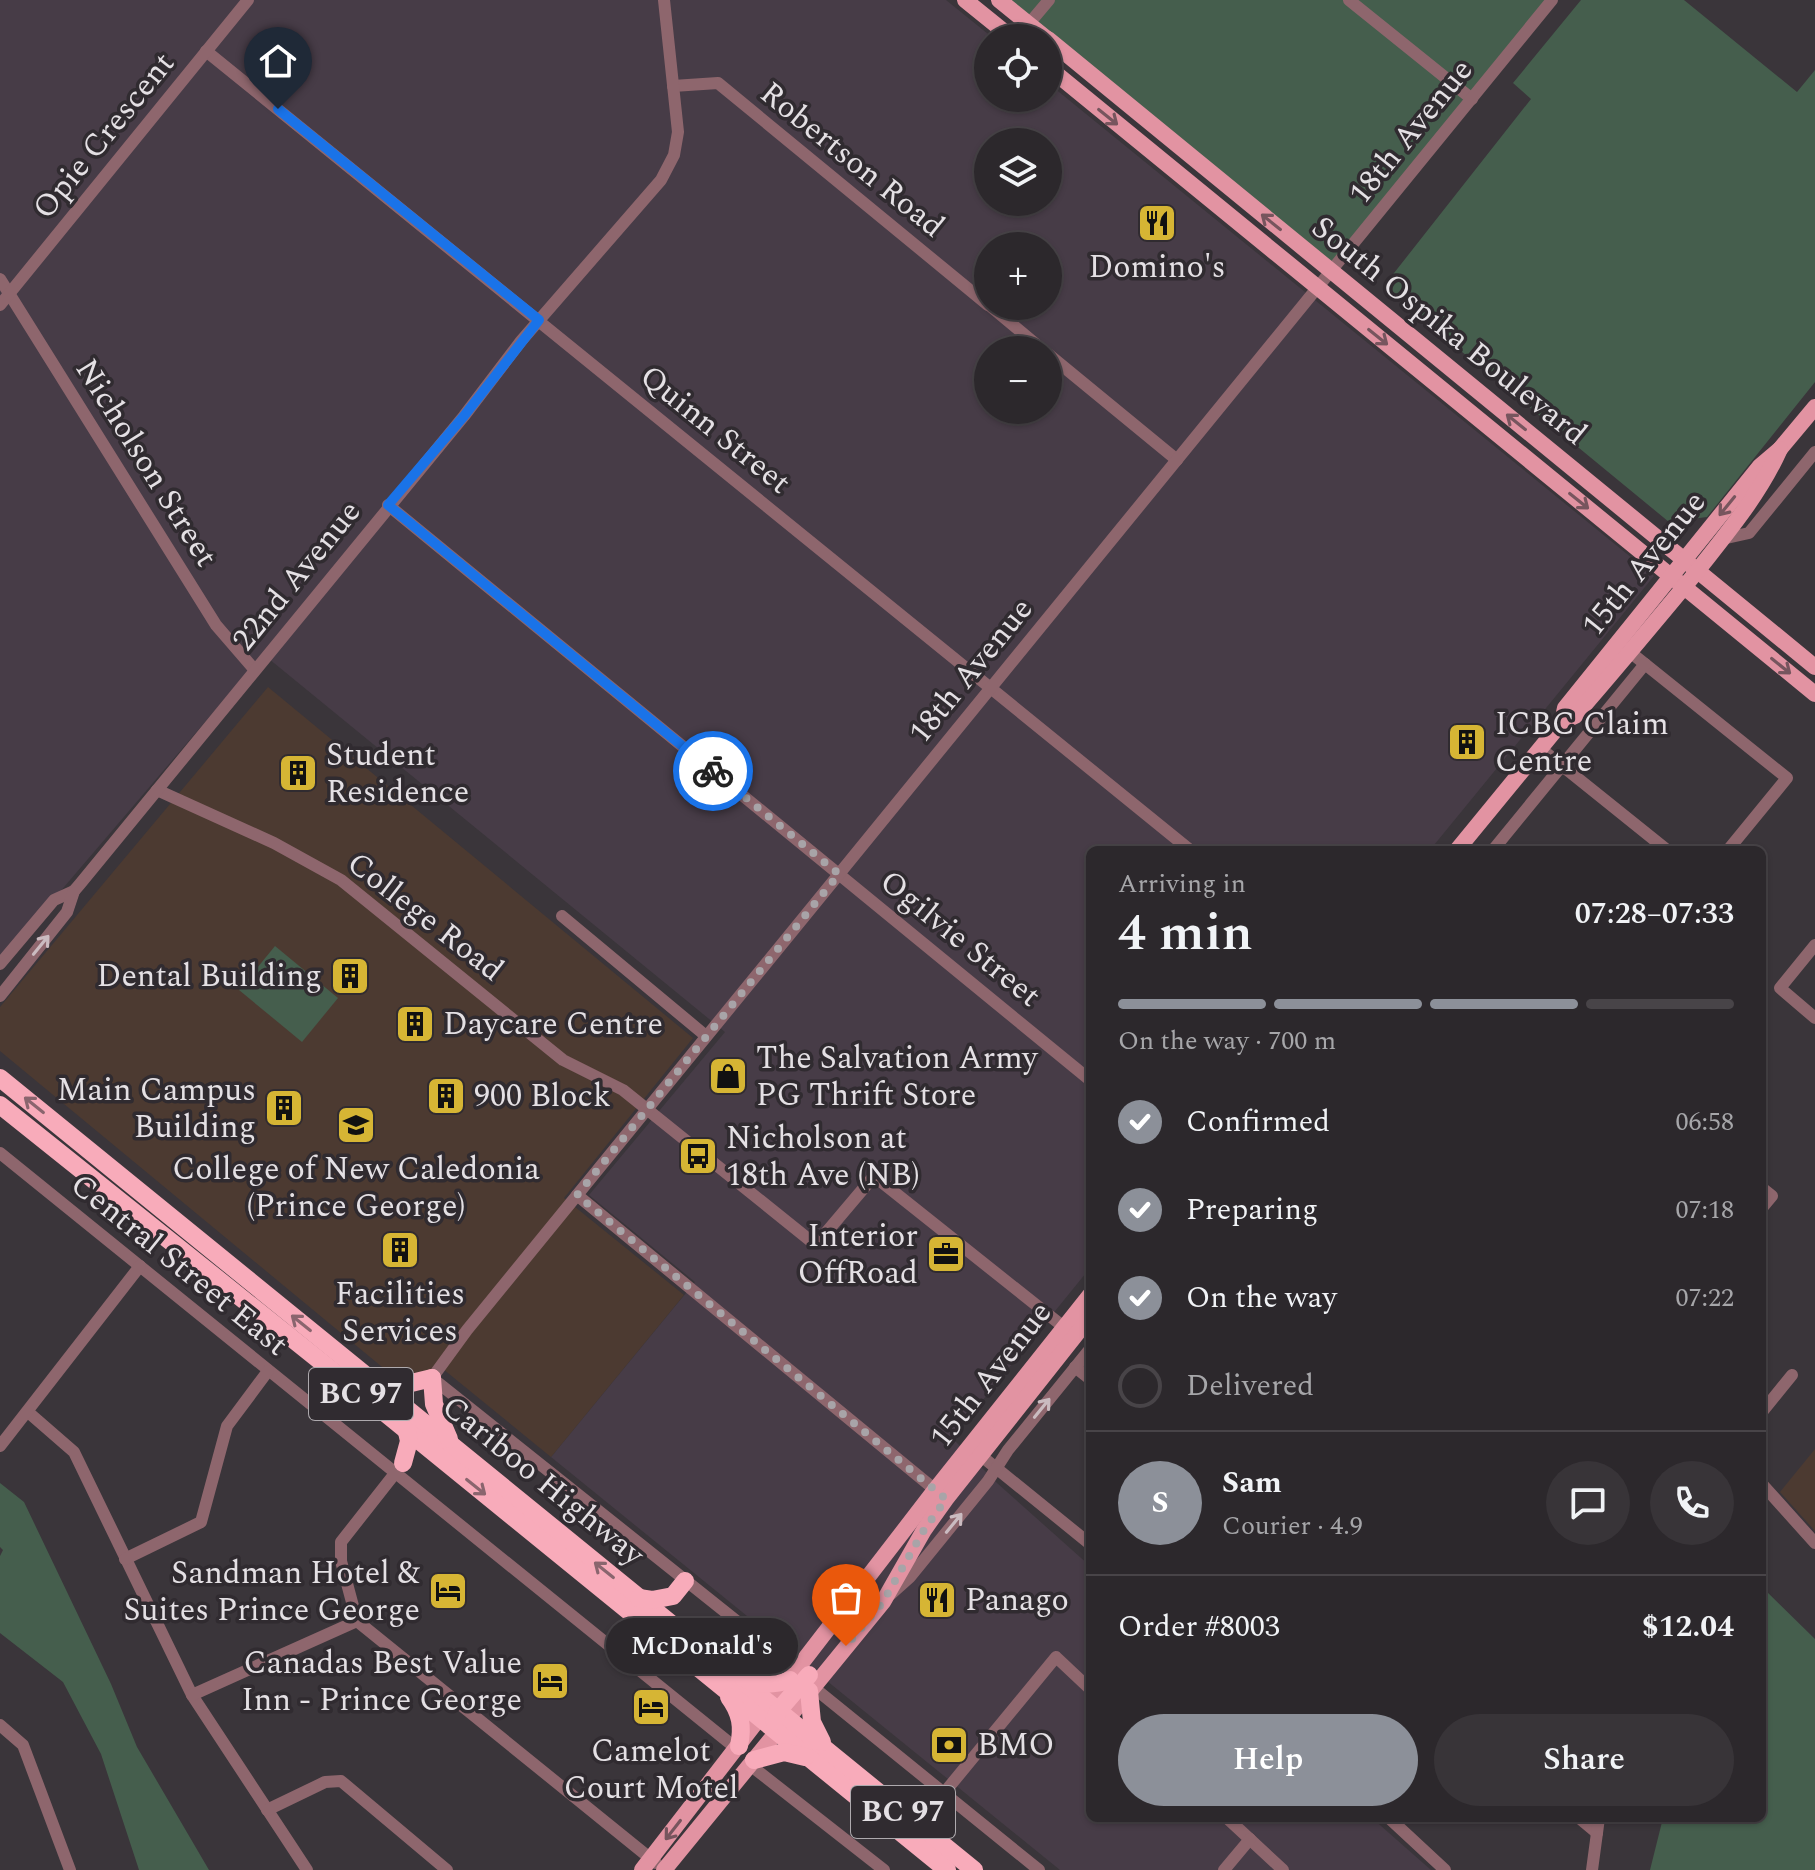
<!DOCTYPE html>
<meta charset="utf-8">
<style>
body{margin:0;font-family:Spectral,serif;background:#383438;color:#f1f3f6;height:100vh;display:flex;flex-direction:column;font-size:30px;white-space:nowrap}
*{box-sizing:border-box;margin:0}
p{font-size:26px;color:#a6a6a9}
.icon{flex:none;width:44px;height:44px;fill:none;stroke:currentColor;stroke-width:2;stroke-linecap:round;stroke-linejoin:round}
.map{position:relative;flex:1;overflow:hidden}
.panel{position:absolute;left:1086px;top:846px;width:680px;height:976px;display:flex;flex-direction:column;background:#2c282c;border-radius:12px;box-shadow:0 2px 6px #0004,0 0 0 2px #484448}
.panel>*{flex:none}
.fabs{position:absolute;left:974px;top:24px;display:grid;gap:16px}
.fabs a{display:grid;place-items:center;width:88px;height:88px;border-radius:50%;background:#2c282c;box-shadow:0 2px 6px #0004,0 0 0 2px #484448;font-size:40px}
.pin{position:absolute;display:grid;place-items:center;width:68px;height:68px;color:#fff;margin:-82px -34px;border-radius:50% 50% 50% 0;rotate:-45deg;box-shadow:0 0 8px #0007}
.pin .icon{rotate:45deg}
.courier{position:absolute;display:grid;place-items:center;width:80px;height:80px;margin:-40px;border:6px solid #1a73e8;border-radius:50%;background:#fff;color:#222;box-shadow:0 2px 10px #0007}
.bubble{position:absolute;height:56px;border-radius:28px;background:#2c282c;box-shadow:0 2px 6px #0004,0 0 0 2px #484448;font-size:26px;font-weight:600;line-height:56px;text-align:center}
.overview em{font-style:normal;font-weight:600}
.overview div{display:flex;flex-direction:column-reverse}
.overview{display:flex;align-items:center;justify-content:space-between;height:136px;padding:0 32px}
h1{font-size:52px;font-weight:600;line-height:60px}
.bar{display:grid;grid-template-columns:repeat(4,1fr);gap:12px 8px;align-content:center;height:96px;padding:0 32px}
.bar i{height:10px;border-radius:6px;background:#484448}
.bar .active{background:#8c9099}
.bar p{grid-column:span 4}
.line{display:flex;align-items:center;gap:20px;padding:0 32px;border-top:2px solid #484448}
.line div{flex:1}
.round{display:grid;place-items:center;flex:none;width:84px;height:84px;border-radius:42px;background:#383438}
ol{padding:0 32px;list-style:none}
li{display:flex;align-items:center;gap:24px;height:88px}
li p{margin-inline-start:auto}
li .icon{padding:8px;border-radius:50%;background:#8c9099;color:#fff;stroke-width:4}
li:last-child{color:#a6a6a9}
li i{width:44px;height:44px;border:4px solid #484448;border-radius:50%}
.action{display:flex;gap:16px;margin-top:auto;padding:16px 32px}
.action a{flex:1;height:92px;border-radius:48px;background:#8c9099;color:#fff;font-size:32px;font-weight:600;line-height:92px;text-align:center}
.action a+a{background:#383438;color:#f1f3f6}
.map>svg:first-child{display:block}
.built{fill:#473c47;fill-rule:evenodd}
.education{fill:#4c3a31}
.green{fill:#455e4d}
.lines{fill:none;stroke-linecap:round;stroke-linejoin:round}
.minor{stroke:#8e666d;stroke-width:12}
.major{stroke:#e293a2;stroke-width:16}
.highway{stroke:#f8abba;stroke-width:18}
.oneway{stroke:#77555e}
.oneway2{stroke:#cabbc0}
.oneway3{stroke:#8a656e}
.done{stroke:#a8a4a8;stroke-width:8;stroke-dasharray:0 14.4}
.route{stroke:#1a73e8;stroke-width:10}
.labels{text-anchor:middle;dominant-baseline:central;stroke-width:7;stroke-linejoin:round;paint-order:stroke}
.shield{fill:#302b30;stroke:#aeaaae;stroke-width:2}
.shield-label{font-size:30px;font-weight:bold;fill:#e4e0e4}
.street-label{font-size:32px;fill:#e4e0e4;stroke:#302b30}
.poi-label{font-size:32px;fill:#e4e0e4;stroke:#302b30;text-anchor:start}
</style>
<div class="map">
<svg width="1815" height="1870" viewBox="0 0 1815 1870">
<rect width="100%" height="100%" fill="#3a353a"/>
<!-- built -->
<path class="built" d="M0,0H946L993,38H988V98H1048V83L1654,576L1430,850H1090V1268L952,1438L997,1483L1090,1566V1818H1372L1431,1870H1060L551,1457L695,1282L589,1195L725,1032L263,654L0,962ZM988,142H1048V202H988ZM988,246H1048V306H988ZM988,350H1048V410H988Z"/>
<!-- education -->
<g class="education">
<polygon points="268,687 693,1038 564,1198 684,1295 551,1457 443,1369 393,1376 0,1051 0,1007"/>
<polygon points="1815,1449 1815,1531 1780,1492"/>
</g>
<!-- green -->
<g class="green">
<polygon points="1000,0 1550,0 1331,269"/>
<polygon points="1581,0 1684,0 1797,92 1815,70 1815,382 1707,517 1669,522 1383,287 1531,99 1513,83"/>
<polygon points="275,946 338,998 302,1042 239,990"/>
<polygon points="0,1483 24,1502 111,1684 137,1747 209,1870 139,1870 101,1754 63,1682 0,1633 0,1556 3,1550 0,1547"/>
<polygon points="1762,1587 1815,1639 1815,1870 1650,1870 1663,1818 1762,1818"/>
</g>
<g class="lines">
<!-- minor -->
<g class="minor">
<polyline points="1349,0 1472,99"/>
<polyline points="1017,38 1049,0"/>
<polyline points="206,51 1190,850"/>
<polyline points="673,86 718,83 988,305"/>
<polyline points="0,279 216,625 254,669"/>
<polyline points="0,305 248,0"/>
<polyline points="990,306 1043,350"/>
<polyline points="1048,354 1177,460"/>
<polyline points="388,505 1090,1080"/>
<polyline points="1722,539 1749,533 1815,452"/>
<polyline points="1630,652 1787,778 1728,850"/>
<polyline points="1540,748 1667,850"/>
<polyline points="157,790 274,843 341,880 563,1060 623,1090 812,1242 819,1241 874,1176 1070,1332"/>
<polyline points="1493,850 1645,664"/>
<polyline points="562,916 706,1036"/>
<polyline points="1815,945 1780,988 1815,1018"/>
<polyline points="0,964 54,900 74,891"/>
<polyline points="0,996 67,912 74,891 80,884 464,416 521,341 661,180 674,155 678,132 664,0"/>
<polyline points="0,1153 737,1749"/>
<polyline points="1762,1188 1772,1196 1762,1208"/>
<polyline points="577,1195 939,1493"/>
<polyline points="1075,1367 1090,1379"/>
<polyline points="28,1412 74,1452 192,1695 307,1870"/>
<polyline points="1762,1412 1792,1375"/>
<polyline points="0,1446 140,1266"/>
<polyline points="974,1450 1090,1544"/>
<polyline points="1762,1484 1815,1543"/>
<polyline points="125,1559 201,1522 227,1426 268,1371"/>
<polyline points="891,1594 910,1577 988,1481 1008,1450 1090,1349"/>
<polyline points="357,1621 656,1863"/>
<polyline points="357,1621 341,1561 341,1542 400,1467"/>
<polyline points="798,1670 432,1378 467,1330 1552,0"/>
<polyline points="813,1687 1039,1870"/>
<polyline points="192,1695 357,1621"/>
<polyline points="0,1725 23,1745 70,1870"/>
<polyline points="750,1765 884,1870"/>
<polyline points="944,1793 1056,1657 1090,1689"/>
<polyline points="267,1810 325,1782 341,1781 447,1870"/>
<polyline points="1227,1818 1283,1870"/>
<polyline points="1389,1818 1445,1870"/>
<polyline points="1579,1818 1597,1833"/>
<polyline points="1224,1870 1250,1839"/>
<polyline points="1592,1870 1599,1818"/>
</g>
<!-- major -->
<g class="major">
<polyline points="965,0 1012,38"/>
<polyline points="999,0 1046,38"/>
<polyline points="1048,39 1815,667"/>
<polyline points="1048,67 1815,694"/>
<polyline points="1562,722 1565,708 1760,466 1780,449 1815,407"/>
<path d="M1457,850L1562,722L1575,716C1616,669 1655,622 1694,575C1726,534 1759,496 1780,449"/>
<polyline points="642,1870 935,1490 1090,1295"/>
<polyline points="664,1870 883,1602 924,1530 946,1499 1090,1317"/>
</g>
<!-- highway -->
<g class="highway">
<polyline points="0,1078 974,1870"/>
<polyline points="0,1105 379,1408 947,1870"/>
<polyline points="373,1378 403,1385 432,1378"/>
<polyline points="432,1378 434,1404 449,1439"/>
<polyline points="403,1463 409,1441 407,1432"/>
<polyline points="639,1598 652,1600 673,1596 685,1581"/>
<path d="M743,1678C759,1686 774,1685 790,1680"/>
<polyline points="809,1691 812,1722 822,1742"/>
<path d="M729,1697C741,1713 743,1727 739,1746"/>
<polyline points="774,1721 778,1711 809,1675"/>
<polyline points="754,1760 784,1752 805,1757"/>
</g>
</g>
<!-- one-way arrows -->
<defs><path id="oneway-shaft" d="M-6 0H5M1.5-3L5.5 0L1.5 3" fill="none" stroke-width="1.6" stroke-linecap="round" stroke-linejoin="round" transform="scale(2)"/></defs>
<g class="oneway">
<use href="#oneway-shaft" transform="translate(1108 117) rotate(39)"/>
<use href="#oneway-shaft" transform="translate(1271 222) rotate(-141)"/>
<use href="#oneway-shaft" transform="translate(1378 337) rotate(39)"/>
<use href="#oneway-shaft" transform="translate(1516 422) rotate(-141)"/>
<use href="#oneway-shaft" transform="translate(1579 501) rotate(39)"/>
<use href="#oneway-shaft" transform="translate(1727 506) rotate(129)"/>
<use href="#oneway-shaft" transform="translate(1781 666) rotate(39)"/>
<use href="#oneway-shaft" transform="translate(673 1830) rotate(128)"/>
</g>
<g class="oneway2">
<use href="#oneway-shaft" transform="translate(41 945) rotate(-51)"/>
<use href="#oneway-shaft" transform="translate(1042 1408) rotate(-51)"/>
<use href="#oneway-shaft" transform="translate(954 1523) rotate(-51)"/>
</g>
<g class="oneway3">
<use href="#oneway-shaft" transform="translate(34 1105) rotate(-141)"/>
<use href="#oneway-shaft" transform="translate(301 1323) rotate(-141)"/>
<use href="#oneway-shaft" transform="translate(476 1487) rotate(39)"/>
<use href="#oneway-shaft" transform="translate(604 1570) rotate(-141)"/>
</g>
<g class="lines">
<!-- done -->
<polyline class="done" points="713,771 839,874 577,1195 946,1499 924,1530 883,1602 846,1646"/>
<!-- route -->
<polyline class="route" points="278,109 539,320 464,416 388,505 713,771"/>
</g>
<!-- icons -->
<defs>
<symbol id="restaurant-square" viewBox="-11 -11 22 22"><rect x="-9" y="-9" width="18" height="18" rx="4" fill="#d6b534" stroke="#302b30"/><path d="M-5-6h1v4h1v-4h1v4h1v-4h1v5L-1.5 .5V6h-2V.5L-5-1ZM5-6V6H3V1.5H1.5Q1.5-4 5-6Z" fill="#111"/></symbol>
<symbol id="building-square" viewBox="-11 -11 22 22"><rect x="-9" y="-9" width="18" height="18" rx="4" fill="#d6b534" stroke="#302b30"/><path d="M-4-6H4V6H1V3H-1V6H-4ZM-2.5-4.3h1.7v1.8h-1.7ZM.8-4.3h1.7v1.8H.8ZM-2.5-1h1.7V.8h-1.7ZM.8-1h1.7V.8H.8Z" fill="#111"/></symbol>
<symbol id="shop-square" viewBox="-11 -11 22 22"><rect x="-9" y="-9" width="18" height="18" rx="4" fill="#d6b534" stroke="#302b30"/><path d="M-5-2.5h2.3a2.7 3.5 0 0 1 5.4 0H5L5.5 6h-11ZM-1.5-2.5h3a1.5 2.3 0 0 0-3 0Z" fill="#111"/></symbol>
<symbol id="university-square" viewBox="-11 -11 22 22"><rect x="-9" y="-9" width="18" height="18" rx="4" fill="#d6b534" stroke="#302b30"/><path d="M0-5L7-2L0 1L-7-2ZM-4 1L0 2.5L4 1V4Q0 6-4 4Z" fill="#111"/></symbol>
<symbol id="bus-square" viewBox="-11 -11 22 22"><rect x="-9" y="-9" width="18" height="18" rx="4" fill="#d6b534" stroke="#302b30"/><path d="M-5-6H5V4H4V6H2V4H-2V6H-4V4H-5ZM-3.5-4V0h7V-4ZM-3.5 1.2v1.5H-2V1.2ZM2 1.2v1.5H3.5V1.2Z" fill="#111"/></symbol>
<symbol id="office-square" viewBox="-11 -11 22 22"><rect x="-9" y="-9" width="18" height="18" rx="4" fill="#d6b534" stroke="#302b30"/><path d="M-6-3h4V-5.5h4V-3h4V5H-6ZM-1-4.5V-3h2v-1.5ZM-6 0V1H6V0Z" fill="#111"/></symbol>
<symbol id="hotel-square" viewBox="-11 -11 22 22"><rect x="-9" y="-9" width="18" height="18" rx="4" fill="#d6b534" stroke="#302b30"/><path d="M-6-4.5h1.5V1H6V5H4.5V3h-9V5H-6ZM-4 0a1.8 1.8 0 1 1 3.6 0ZM.5 0V-2.5h3Q6-2.5 6 0Z" fill="#111"/></symbol>
<symbol id="bank-square" viewBox="-11 -11 22 22"><rect x="-9" y="-9" width="18" height="18" rx="4" fill="#d6b534" stroke="#302b30"/><path d="M-6-4H6V4H-6ZM0-2.3a2.3 2.3 0 1 0 0 4.6a2.3 2.3 0 1 0 0-4.6Z" fill="#111"/></symbol>
</defs>
<g fill-rule="evenodd">
<use href="#restaurant-square" x="1135" y="201" width="44" height="44"/>
<use href="#building-square" x="1445" y="720" width="44" height="44"/>
<use href="#building-square" x="276" y="751" width="44" height="44"/>
<use href="#building-square" x="328" y="954" width="44" height="44"/>
<use href="#building-square" x="393" y="1002" width="44" height="44"/>
<use href="#shop-square" x="706" y="1054" width="44" height="44"/>
<use href="#building-square" x="424" y="1074" width="44" height="44"/>
<use href="#building-square" x="262" y="1086" width="44" height="44"/>
<use href="#university-square" x="334" y="1103" width="44" height="44"/>
<use href="#bus-square" x="676" y="1134" width="44" height="44"/>
<use href="#building-square" x="378" y="1228" width="44" height="44"/>
<use href="#office-square" x="924" y="1232" width="44" height="44"/>
<use href="#hotel-square" x="426" y="1569" width="44" height="44"/>
<use href="#restaurant-square" x="915" y="1578" width="44" height="44"/>
<use href="#hotel-square" x="528" y="1659" width="44" height="44"/>
<use href="#hotel-square" x="629" y="1685" width="44" height="44"/>
<use href="#bank-square" x="927" y="1723" width="44" height="44"/>
</g>
<g class="labels">
<!-- shield labels -->
<g class="shield">
<rect x="309" y="1368" width="104" height="52" rx="6"/>
<rect x="851" y="1786" width="104" height="52" rx="6"/>
</g>
<g class="shield-label">
<text x="361" y="1394">BC 97</text>
<text x="903" y="1812">BC 97</text>
</g>
<!-- street labels -->
<g class="street-label">
<text transform="translate(1411 132) rotate(-51)">18th Avenue</text>
<text transform="translate(104 136) rotate(-51)">Opie Crescent</text>
<text transform="translate(852 160) rotate(39)">Robertson Road</text>
<text transform="translate(1449 331) rotate(39)">South Ospika Boulevard</text>
<text transform="translate(715 430) rotate(39)">Quinn Street</text>
<text transform="translate(146 463) rotate(58)">Nicholson Street</text>
<text transform="translate(1644 564) rotate(-51)">15th Avenue</text>
<text transform="translate(297 576) rotate(-51)">22nd Avenue</text>
<text transform="translate(971 671) rotate(-51)">18th Avenue</text>
<text transform="translate(425 917) rotate(38)">College Road</text>
<text transform="translate(960 939) rotate(39)">Ogilvie Street</text>
<text transform="translate(179 1265) rotate(39)">Central Street East</text>
<text transform="translate(991 1375) rotate(-52)">15th Avenue</text>
<text transform="translate(543 1481) rotate(39)">Cariboo Highway</text>
</g>
<!-- poi labels -->
<g class="poi-label">
<text x="1157" y="267" text-anchor="middle">Domino's</text>
<text x="1495" y="724">ICBC Claim<tspan x="1495" dy="37">Centre</tspan></text>
<text x="326" y="755">Student<tspan x="326" dy="37">Residence</tspan></text>
<text x="322" y="976" text-anchor="end">Dental Building</text>
<text x="443" y="1024">Daycare Centre</text>
<text x="756" y="1058">The Salvation Army<tspan x="756" dy="37">PG Thrift Store</tspan></text>
<text x="256" y="1090" text-anchor="end">Main Campus<tspan x="256" dy="37">Building</tspan></text>
<text x="474" y="1096">900 Block</text>
<text x="726" y="1138">Nicholson at<tspan x="726" dy="37">18th Ave (NB)</tspan></text>
<text x="356" y="1169" text-anchor="middle">College of New Caledonia<tspan x="356" dy="37">(Prince George)</tspan></text>
<text x="918" y="1236" text-anchor="end">Interior<tspan x="918" dy="37">OffRoad</tspan></text>
<text x="400" y="1294" text-anchor="middle">Facilities<tspan x="400" dy="37">Services</tspan></text>
<text x="420" y="1573" text-anchor="end">Sandman Hotel &amp;<tspan x="420" dy="37">Suites Prince George</tspan></text>
<text x="965" y="1600">Panago</text>
<text x="522" y="1663" text-anchor="end">Canadas Best Value<tspan x="522" dy="37">Inn - Prince George</tspan></text>
<text x="977" y="1745">BMO</text>
<text x="651" y="1751" text-anchor="middle">Camelot<tspan x="651" dy="37">Court Motel</tspan></text>
</g>
</g>
</svg>
<div class="fabs">
<a><svg class="icon" aria-label="locate" viewBox="0 0 24 24"><circle cx="12" cy="12" r="6"/><path d="M12 2v4M12 18v4M2 12h4M18 12h4"/></svg></a>
<a><svg class="icon" aria-label="layers" viewBox="0 0 24 24"><path d="M12 4l9 5-9 5-9-5zM3 14l9 5 9-5"/></svg></a>
<a>+</a>
<a>−</a>
</div>
<div class="pin" style="left:846px;top:1646px;background:#ea580c"><svg class="icon" aria-label="bag" viewBox="0 0 24 24"><path d="M5 8h14l-1 12H6zM9 8a3 3 0 0 1 6 0"/></svg></div>
<div class="pin" style="left:278px;top:109px;background:#1f2937"><svg class="icon" aria-label="home" viewBox="0 0 24 24"><path d="M3 11l9-7 9 7M6 9v11h12V9"/></svg></div>
<div class="courier" style="left:713px;top:771px"><svg class="icon" aria-label="bike" viewBox="0 0 24 24"><circle cx="6" cy="16" r="4"/><circle cx="18" cy="16" r="4"/><path d="M6 16l4-8h5l3 8M10 8l3 8H6M13 5h3"/></svg></div>
<div class="bubble" style="left:606px;top:1618px;width:192px">McDonald's</div>
<section class="panel">
<div class="overview"><div><h1>4 min</h1><p>Arriving in</p></div><em>07:28–07:33</em></div>
<div class="bar"><i class="active"></i><i class="active"></i><i class="active"></i><i></i><p>On the way · 700 m</p></div>
<ol>
<li><svg class="icon" aria-label="check" viewBox="0 0 24 24"><path d="M5 12l5 5 9-10"/></svg>Confirmed<p>06:58</p></li>
<li><svg class="icon" aria-label="check" viewBox="0 0 24 24"><path d="M5 12l5 5 9-10"/></svg>Preparing<p>07:18</p></li>
<li><svg class="icon" aria-label="check" viewBox="0 0 24 24"><path d="M5 12l5 5 9-10"/></svg>On the way<p>07:22</p></li>
<li><i></i>Delivered</li>
</ol>
<div class="line" style="height:144px"><b class="round" style="background:#8c9099;color:#fff">S</b><div><b>Sam</b><p>Courier · 4.9</p></div><a class="round"><svg class="icon" aria-label="chat" viewBox="0 0 24 24"><path d="M4 5h16v11H9l-5 4z"/></svg></a><a class="round"><svg class="icon" aria-label="phone" viewBox="0 0 24 24"><path d="M5 4h4l2 5-3 2q2 4 5 5l2-3 5 2v4C11 20 4 13 5 4z"/></svg></a></div>
<div class="line" style="height:104px"><div>Order #8003</div><b>$12.04</b></div>
<div class="action"><a>Help</a><a>Share</a></div>
</section>
</div>
